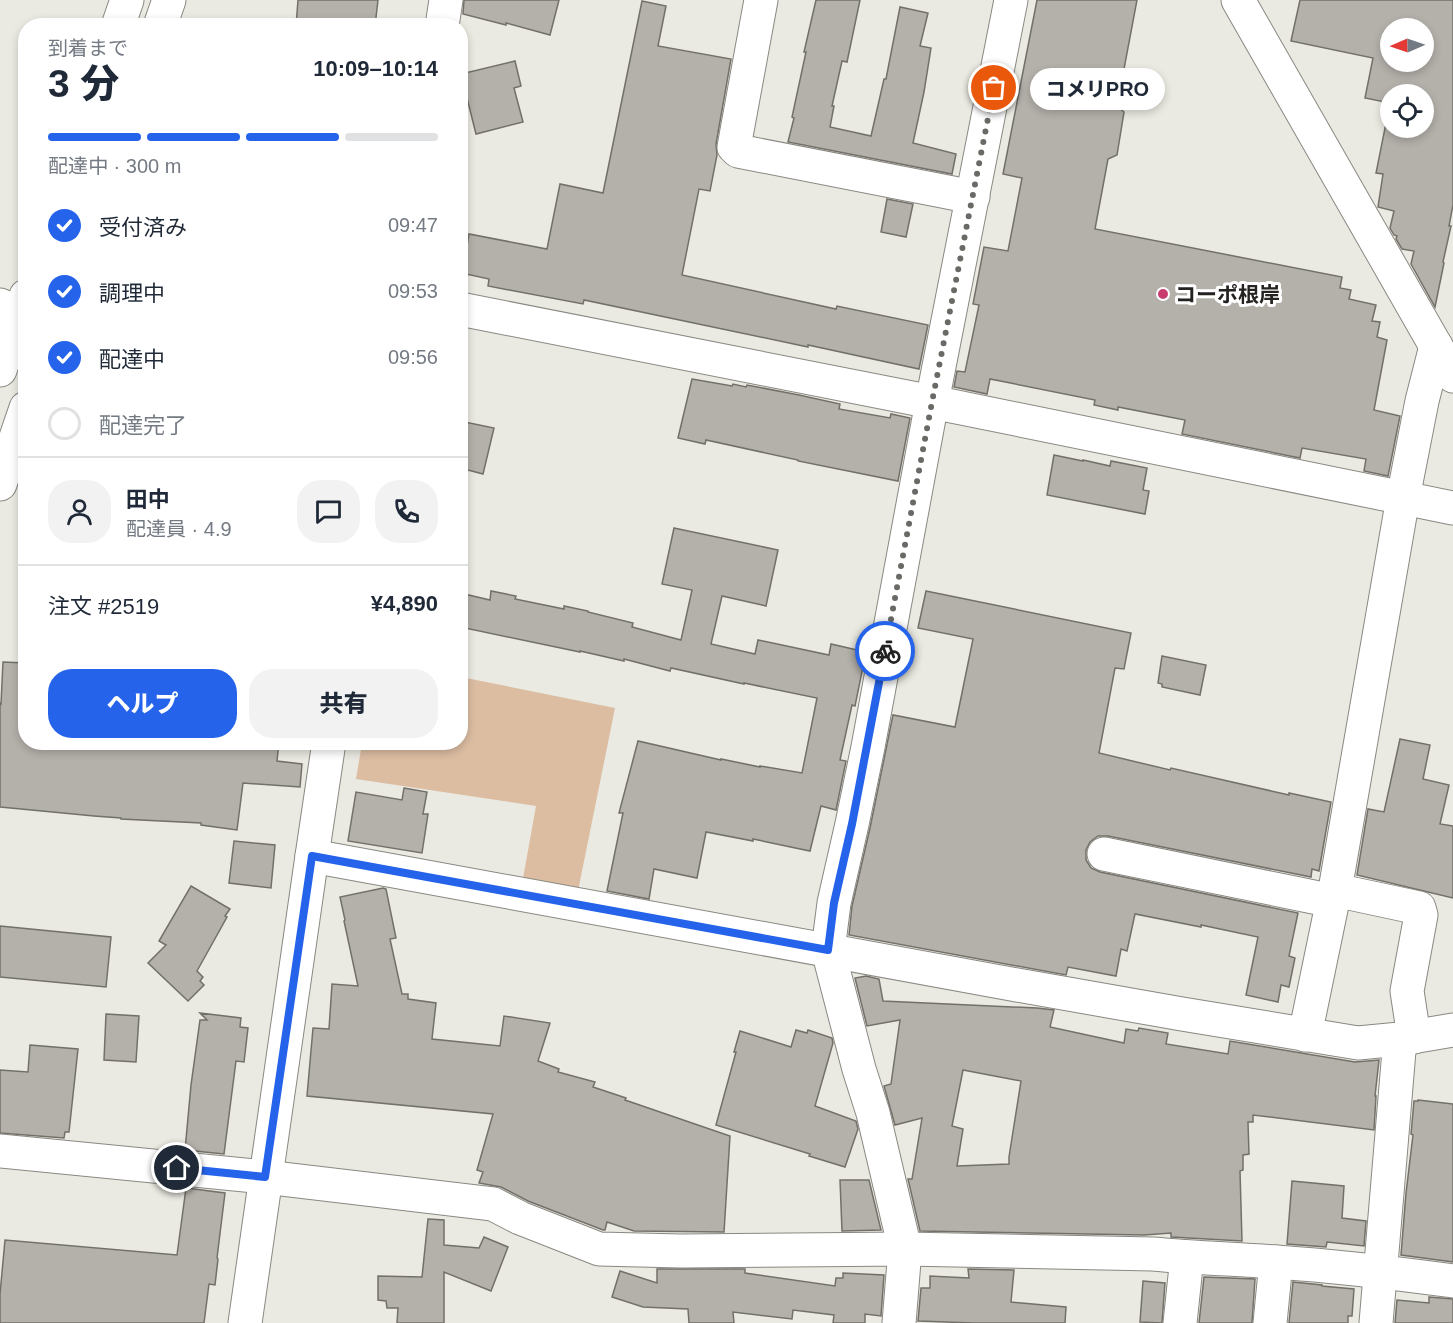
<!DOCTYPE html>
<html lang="ja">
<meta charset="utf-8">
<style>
body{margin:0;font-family:Arial,"Noto Sans JP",sans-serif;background:#f2f2f3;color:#1f2937;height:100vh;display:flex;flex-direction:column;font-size:22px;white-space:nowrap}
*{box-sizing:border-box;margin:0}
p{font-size:20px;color:#747a83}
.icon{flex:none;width:33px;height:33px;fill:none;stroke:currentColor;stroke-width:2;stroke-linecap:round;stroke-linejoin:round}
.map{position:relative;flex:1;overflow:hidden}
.panel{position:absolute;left:18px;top:18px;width:450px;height:732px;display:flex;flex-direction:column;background:#fff;border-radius:24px;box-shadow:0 3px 9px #0003}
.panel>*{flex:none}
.needle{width:39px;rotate:268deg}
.tools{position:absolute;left:1380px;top:18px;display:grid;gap:12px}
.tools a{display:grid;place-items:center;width:54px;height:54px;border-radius:50%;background:#fff;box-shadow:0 3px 9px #0003;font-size:30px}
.pin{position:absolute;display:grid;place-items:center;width:51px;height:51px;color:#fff;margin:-26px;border:3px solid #fff;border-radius:50%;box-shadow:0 2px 6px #0007}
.courier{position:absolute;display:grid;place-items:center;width:60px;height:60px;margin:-30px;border:4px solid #2563eb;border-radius:50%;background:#fff;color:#222;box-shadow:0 2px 8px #0007}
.bubble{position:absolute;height:42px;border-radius:21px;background:#fff;box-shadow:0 3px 9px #0003;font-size:20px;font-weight:800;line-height:42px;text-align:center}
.overview em{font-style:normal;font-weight:800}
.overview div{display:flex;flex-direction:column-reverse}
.overview{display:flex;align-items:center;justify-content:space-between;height:102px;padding:0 30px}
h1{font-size:39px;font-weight:800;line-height:45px}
.bar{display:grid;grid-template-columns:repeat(4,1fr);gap:9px 6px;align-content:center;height:72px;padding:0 30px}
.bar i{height:8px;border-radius:4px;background:#e0e1e3}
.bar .on{background:#2563eb}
.bar p{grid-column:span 4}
.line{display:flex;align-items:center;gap:15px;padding:0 30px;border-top:2px solid #e0e1e3}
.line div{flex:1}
.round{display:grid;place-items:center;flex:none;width:63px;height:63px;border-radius:24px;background:#f2f2f3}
ol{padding:0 30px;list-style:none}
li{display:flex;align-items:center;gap:18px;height:66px}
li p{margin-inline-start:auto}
li .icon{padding:6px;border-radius:50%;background:#2563eb;color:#fff;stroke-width:4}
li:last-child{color:#747a83}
li i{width:33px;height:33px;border:3px solid #e0e1e3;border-radius:50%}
.cta{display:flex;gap:12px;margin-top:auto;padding:12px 30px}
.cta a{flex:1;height:69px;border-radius:24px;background:#2563eb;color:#fff;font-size:24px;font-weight:800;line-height:69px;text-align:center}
.cta a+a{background:#f2f2f3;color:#1f2937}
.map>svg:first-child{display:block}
.green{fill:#dcbda2}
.building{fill:#b4b0aa;stroke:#73706a;stroke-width:1.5;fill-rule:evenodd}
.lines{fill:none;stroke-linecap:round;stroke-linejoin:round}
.minor-casing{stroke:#898882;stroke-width:35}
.major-casing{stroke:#898882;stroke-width:35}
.minor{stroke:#fff;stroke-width:33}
.major{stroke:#fff;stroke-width:33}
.done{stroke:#696965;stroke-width:6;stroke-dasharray:0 10.8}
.route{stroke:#2563eb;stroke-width:8}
.poi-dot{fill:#c93c6e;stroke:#fff;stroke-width:2}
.labels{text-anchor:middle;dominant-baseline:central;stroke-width:6;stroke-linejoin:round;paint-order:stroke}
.poi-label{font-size:21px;font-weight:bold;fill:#242321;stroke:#fff;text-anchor:start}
</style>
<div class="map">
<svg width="1453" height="1323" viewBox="0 0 1453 1323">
<rect width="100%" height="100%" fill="#eaeae2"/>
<!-- green -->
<polygon class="green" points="461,677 615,708 577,896 522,884 536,806 356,779 362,743 460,742"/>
<!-- building -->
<g class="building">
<polygon points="298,0 378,0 375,26 296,26"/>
<polygon points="464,0 559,0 550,35 506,23 506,25 463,14"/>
<polygon points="816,0 860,0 847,62 842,61 832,106 834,106 830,127 871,136 884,79 886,79 900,7 928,13 920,46 931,48 924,92 913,143 956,154 952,174 788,142 794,118 792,117 806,52 804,52"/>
<polygon points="1037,0 1137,0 1117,106 1124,112 1117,155 1108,159 1095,229 1342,277 1340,288 1351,290 1349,299 1376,305 1372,321 1380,322 1377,337 1387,340 1374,410 1400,416 1388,476 1364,471 1366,459 1302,448 1300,458 1182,434 1185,420 1118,407 1118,410 1094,405 1095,400 990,379 987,394 954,387 957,371 965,372 979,305 973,304 984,247 1008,251 1022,178 1003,174"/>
<path d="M1300,0H1453V205L1449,226H1451L1443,262L1444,263L1435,307L1411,264L1414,251L1402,249L1396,239L1397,236L1394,235L1390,228L1394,211L1378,207L1383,174L1376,173L1390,103L1365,98L1373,58L1291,41ZM1390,28H1424V62H1390ZM1390,94H1424V128H1390Z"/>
<polygon points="642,1 666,6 658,46 731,59 716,144 717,155 710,191 699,189 682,275 836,309 837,306 928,325 919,369 808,345 808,347 584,300 583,304 488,286 489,279 466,274 467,270 463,269 469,234 547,249 560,184 603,193"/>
<polygon points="515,61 521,86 514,88 523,122 476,134 461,74"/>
<polygon points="887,199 913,204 906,237 881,232"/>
<polygon points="692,379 732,386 733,384 746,387 747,385 799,395 840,404 839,409 890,418 891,414 910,418 898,481 798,461 798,460 706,440 705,444 678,438"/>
<polygon points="460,421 494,428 483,474 460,468"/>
<polygon points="1054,455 1083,461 1083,460 1110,466 1111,461 1147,468 1143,490 1149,491 1145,514 1047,495"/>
<polygon points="674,528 778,550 766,606 722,596 711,644 755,654 758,640 829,655 831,644 866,652 855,706 852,705 840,760 846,761 836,810 821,806 810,851 753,839 753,841 706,832 697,878 654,869 649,899 607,891 623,813 619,813 638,741 721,760 721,759 760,767 760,766 802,773 817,698 744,683 744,684 671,668 670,671 624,659 624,661 580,651 580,652 460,627 460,593 490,600 491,591 516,596 515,599 564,609 564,606 588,611 588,612 633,623 632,627 681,640 692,590 662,584"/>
<polygon points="926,591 1131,633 1124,669 1115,668 1099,753 1170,770 1171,768 1289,795 1289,793 1331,802 1319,871 1312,869 1311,877 1108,836 1098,836 1090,842 1086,850 1086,860 1091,868 1100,872 1298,913 1289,956 1295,958 1289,987 1281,985 1278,1002 1246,995 1258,937 1201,925 1201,927 1135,914 1127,951 1121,949 1116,976 1068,967 1066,975 849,935 852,906 870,828 893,715 955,727 973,639 918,628"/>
<polygon points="1162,656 1206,665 1200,695 1162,687 1162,684 1158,683"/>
<polygon points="3,662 26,663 26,742 279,742 277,761 302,764 300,787 243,783 237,830 201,825 201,823 121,819 121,818 94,816 0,807 0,703 1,704"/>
<polygon points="1400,739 1430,745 1423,779 1449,785 1440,824 1453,826 1453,898 1357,875 1368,809 1384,812"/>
<polygon points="404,788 427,792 423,814 428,814 422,853 348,841 356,792 402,800"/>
<polygon points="234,841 275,845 271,888 229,883"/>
<polygon points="191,886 230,909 225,916 227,917 197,971 203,977 200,981 204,985 188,1001 148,963 166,945 159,941"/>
<polygon points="383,888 386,889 396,938 390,939 402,994 408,994 408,999 436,1003 432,1039 500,1046 504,1016 550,1023 538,1061 559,1069 558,1072 595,1082 593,1087 626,1098 625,1100 730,1136 724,1232 634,1231 607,1222 605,1230 603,1230 528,1201 501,1187 479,1183 483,1172 477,1170 493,1114 307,1096 313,1028 329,1029 332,984 358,986 344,921 345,920 340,897"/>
<polygon points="0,926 111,937 106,987 0,977"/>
<path d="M866,976L879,979L883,1001L1037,1008L1054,1010L1050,1027L1124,1043L1126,1029L1138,1031L1139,1028L1168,1033L1166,1044L1228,1054L1230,1041L1355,1062L1379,1060L1375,1096H1376L1374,1130L1253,1115V1122H1248L1249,1154L1243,1155V1170L1240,1171L1242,1241L1171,1237V1233L1144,1235L920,1231L908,1179H912L922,1118L895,1125L884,1086L891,1084L900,1020L867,1026L855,978ZM963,1070L1021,1081L1009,1157V1164L957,1166L963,1129L952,1126Z"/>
<polygon points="200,1013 241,1018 240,1027 248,1028 244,1062 236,1061 224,1154 185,1150 191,1085 200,1020 207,1020"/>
<polygon points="106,1014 139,1016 136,1062 104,1060"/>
<polygon points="796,1030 807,1033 808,1030 832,1038 833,1043 815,1106 856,1121 858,1129 845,1167 809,1156 810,1154 716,1125 736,1052 734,1052 740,1031 791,1047"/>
<polygon points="30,1045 78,1049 69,1132 65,1132 64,1138 0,1133 0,1070 28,1072"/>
<polygon points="1418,1100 1453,1104 1453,1262 1401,1255 1406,1193 1413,1135 1411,1134 1414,1101 1418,1101"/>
<polygon points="840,1180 869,1180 881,1230 842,1231"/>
<polygon points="1292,1181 1344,1186 1342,1218 1366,1221 1364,1246 1327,1242 1326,1247 1287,1244"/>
<polygon points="186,1188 225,1193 217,1258 218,1259 215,1285 209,1284 204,1323 0,1323 0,1294 5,1240 177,1255"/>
<polygon points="428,1219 444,1220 444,1245 479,1248 484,1237 508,1247 491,1291 444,1272 444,1323 397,1323 398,1308 387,1308 386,1301 378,1300 378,1276 422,1277"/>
<polygon points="657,1269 745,1269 745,1273 835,1286 836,1278 843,1278 843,1273 884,1275 881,1316 865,1314 865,1323 833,1323 834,1315 793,1310 792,1319 733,1312 734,1323 689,1323 688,1309 643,1307 612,1297 620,1271 657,1283"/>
<polygon points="968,1269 1014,1270 1011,1302 1066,1307 1065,1323 974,1323 918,1321 921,1288 930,1288 930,1276 969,1278"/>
<polygon points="1204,1277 1255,1279 1252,1323 1199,1323"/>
<polygon points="1143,1281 1165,1283 1162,1323 1140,1322"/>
<polygon points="1293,1282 1322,1285 1322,1286 1354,1289 1352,1316 1348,1316 1348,1323 1289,1323"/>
<polygon points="1429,1297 1453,1299 1453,1323 1395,1323 1397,1300 1429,1303"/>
</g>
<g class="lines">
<defs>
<g id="minor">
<polyline points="761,0 734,147 738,151 973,197"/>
<polyline points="1238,0 1453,376"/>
<polyline points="442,26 446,0"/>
<polyline points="0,305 20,313"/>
<polyline points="460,309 932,402 1453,508"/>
<polyline points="1104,854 1333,901"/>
<polyline points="312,856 1017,985 1182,1014 1358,1043 1400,1039 1453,1030"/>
<polyline points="1335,890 1419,908 1421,915 1407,991 1414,1037"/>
<polyline points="1305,1035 1335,890 1403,498 1422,401 1436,346"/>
<path d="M0,1151L265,1177L493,1204L520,1218L599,1249L681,1251L905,1249L1153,1254C1194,1258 1235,1259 1276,1262C1335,1266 1394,1273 1453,1281"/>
<polyline points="245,1323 312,856 329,742"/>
<polyline points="899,1323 905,1249 873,1113 859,1069 828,950 834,903 852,824 868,747 932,402 1011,0"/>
<polyline points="1180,1323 1187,1257"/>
<polyline points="1270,1323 1276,1262"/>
<polyline points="1376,1323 1400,1039"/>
</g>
<g id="major">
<polyline points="118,26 127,0"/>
<polyline points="160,26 169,0"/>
<polyline points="0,370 26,296"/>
<polyline points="0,484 26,408"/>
</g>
</defs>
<!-- minor casing -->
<use href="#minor" class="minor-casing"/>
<!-- major casing -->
<use href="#major" class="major-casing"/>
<!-- minor -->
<use href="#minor" class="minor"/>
<!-- major -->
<use href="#major" class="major"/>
</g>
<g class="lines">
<!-- done -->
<polyline class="done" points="885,651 932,402 994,88"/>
<!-- route -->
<polyline class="route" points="177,1168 265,1177 312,856 828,950 834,903 852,824 885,651"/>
</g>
<!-- markers -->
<circle class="poi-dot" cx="1163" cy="294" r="6"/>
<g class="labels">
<!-- poi labels -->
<g class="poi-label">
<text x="1175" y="294">コーポ根岸</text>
</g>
</g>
</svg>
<div class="tools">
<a><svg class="needle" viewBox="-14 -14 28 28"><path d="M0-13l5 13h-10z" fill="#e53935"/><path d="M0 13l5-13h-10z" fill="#747a83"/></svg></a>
<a><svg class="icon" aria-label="locate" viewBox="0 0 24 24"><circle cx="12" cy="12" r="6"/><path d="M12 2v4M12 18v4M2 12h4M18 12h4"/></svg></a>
</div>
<div class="pin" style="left:994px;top:88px;background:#ea580c"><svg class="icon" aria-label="bag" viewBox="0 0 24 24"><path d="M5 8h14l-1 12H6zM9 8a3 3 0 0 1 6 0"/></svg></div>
<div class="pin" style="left:177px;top:1168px;background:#1f2937"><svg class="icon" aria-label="home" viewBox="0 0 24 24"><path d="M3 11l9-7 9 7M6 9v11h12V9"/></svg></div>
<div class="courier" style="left:885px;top:651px"><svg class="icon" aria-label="bike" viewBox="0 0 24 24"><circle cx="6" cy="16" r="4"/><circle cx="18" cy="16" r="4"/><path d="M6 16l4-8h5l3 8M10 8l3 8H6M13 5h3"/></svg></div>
<div class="bubble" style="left:1030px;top:68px;width:135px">コメリPRO</div>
<section class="panel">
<div class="overview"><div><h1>3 分</h1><p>到着まで</p></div><em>10:09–10:14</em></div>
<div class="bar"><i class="on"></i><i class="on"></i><i class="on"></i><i></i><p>配達中 · 300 m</p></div>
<ol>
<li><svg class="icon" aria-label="check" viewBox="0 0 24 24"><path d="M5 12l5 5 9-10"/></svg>受付済み<p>09:47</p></li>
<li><svg class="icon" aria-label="check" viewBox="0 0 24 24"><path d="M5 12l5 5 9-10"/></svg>調理中<p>09:53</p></li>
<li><svg class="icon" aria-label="check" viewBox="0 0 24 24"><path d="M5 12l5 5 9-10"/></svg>配達中<p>09:56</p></li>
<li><i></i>配達完了</li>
</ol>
<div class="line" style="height:108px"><a class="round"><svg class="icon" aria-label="person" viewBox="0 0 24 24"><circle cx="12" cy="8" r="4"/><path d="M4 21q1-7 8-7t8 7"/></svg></a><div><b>田中</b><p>配達員 · 4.9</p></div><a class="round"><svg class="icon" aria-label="chat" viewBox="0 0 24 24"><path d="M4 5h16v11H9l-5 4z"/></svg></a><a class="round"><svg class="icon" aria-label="phone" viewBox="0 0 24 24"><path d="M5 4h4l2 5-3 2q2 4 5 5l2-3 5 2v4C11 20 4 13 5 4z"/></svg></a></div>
<div class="line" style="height:78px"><div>注文 #2519</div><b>¥4,890</b></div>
<div class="cta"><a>ヘルプ</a><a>共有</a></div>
</section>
</div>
